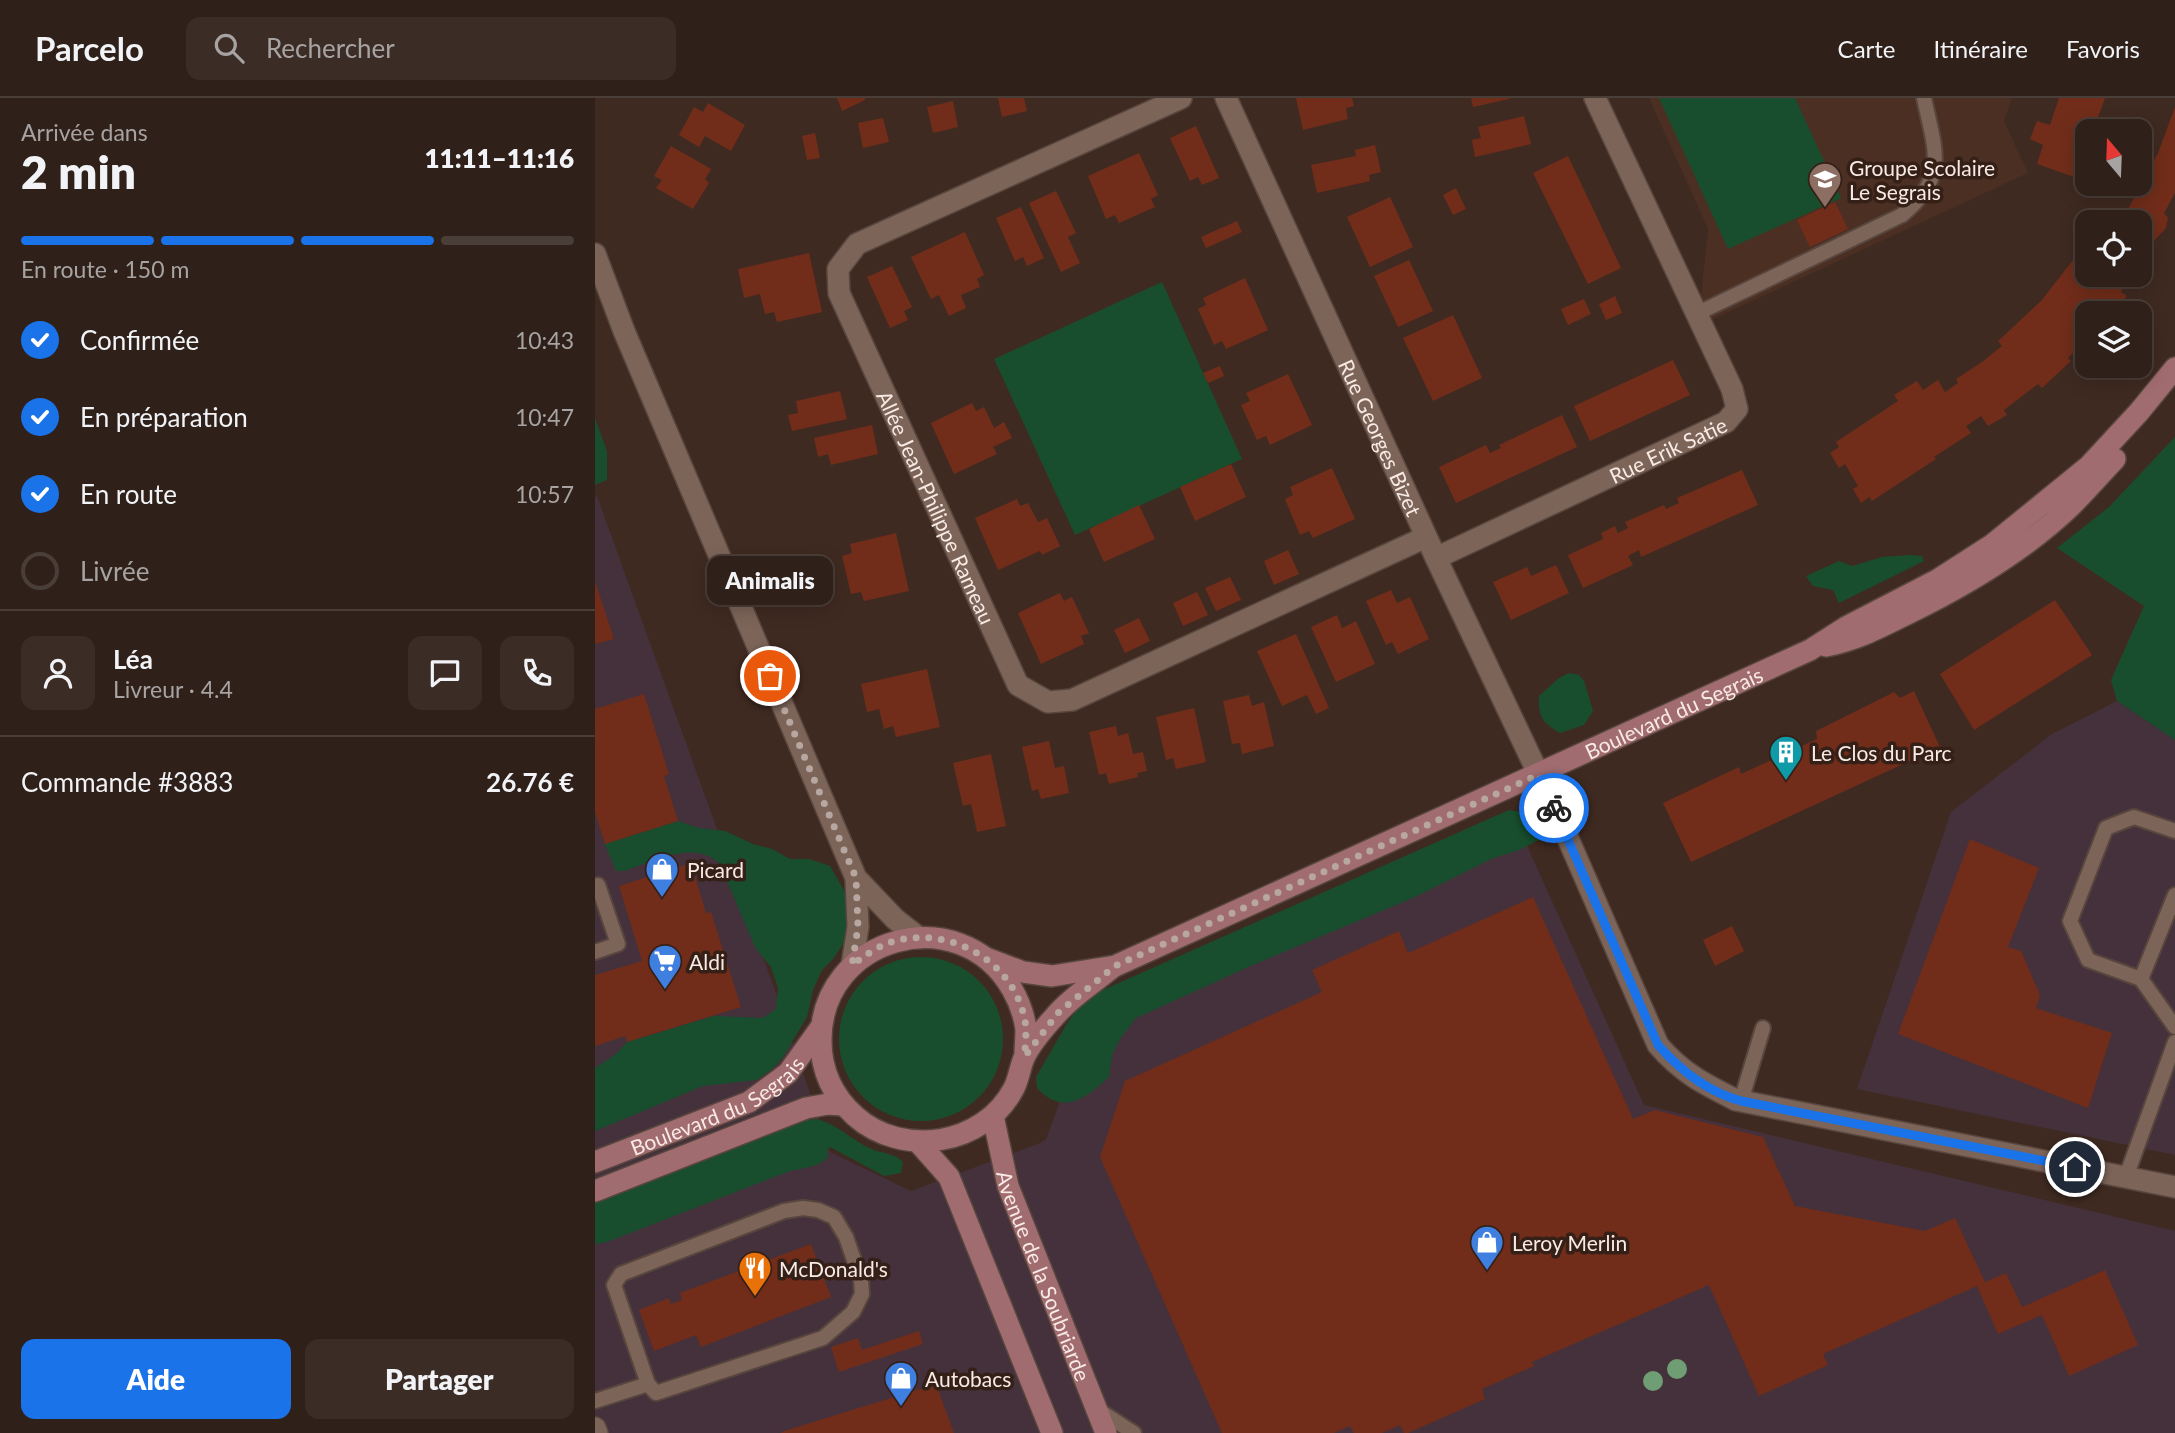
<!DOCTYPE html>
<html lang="fr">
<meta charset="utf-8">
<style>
body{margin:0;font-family:Lato,sans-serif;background:#3b2d26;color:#f1f3f6;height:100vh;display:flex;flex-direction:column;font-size:26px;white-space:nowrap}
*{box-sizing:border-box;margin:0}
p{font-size:23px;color:#a7a3a2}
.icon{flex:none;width:38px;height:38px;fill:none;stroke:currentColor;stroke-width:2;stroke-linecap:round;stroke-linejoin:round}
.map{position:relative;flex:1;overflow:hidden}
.side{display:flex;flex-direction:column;background:#2f2019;width:595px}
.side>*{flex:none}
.needle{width:46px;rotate:341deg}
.fabs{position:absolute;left:1480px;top:21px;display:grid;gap:14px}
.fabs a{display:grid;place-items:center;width:77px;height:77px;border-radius:14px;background:#2f2019;box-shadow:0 4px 18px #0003,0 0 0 2px #4a3e38;font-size:35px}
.pin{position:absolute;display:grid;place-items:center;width:60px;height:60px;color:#fff;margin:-30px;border:4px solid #fff;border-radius:50%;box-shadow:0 2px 7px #0007}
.courier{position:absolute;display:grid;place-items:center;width:70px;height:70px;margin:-35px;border:5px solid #1a73e8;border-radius:50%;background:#fff;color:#222;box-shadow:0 2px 9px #0007}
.bubble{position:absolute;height:49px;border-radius:14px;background:#2f2019;box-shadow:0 4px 18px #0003,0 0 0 2px #4a3e38;font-size:23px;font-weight:800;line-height:49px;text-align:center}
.summary em{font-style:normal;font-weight:800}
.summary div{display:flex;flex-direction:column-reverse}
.summary{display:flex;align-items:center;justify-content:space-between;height:119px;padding:0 21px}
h1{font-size:46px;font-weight:800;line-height:52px}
.bar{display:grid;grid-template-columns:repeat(4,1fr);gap:10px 7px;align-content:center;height:84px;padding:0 21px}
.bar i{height:9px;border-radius:5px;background:#4a3e38}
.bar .active{background:#1a73e8}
.bar p{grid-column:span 4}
.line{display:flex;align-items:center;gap:18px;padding:0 21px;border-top:2px solid #4a3e38}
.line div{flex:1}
.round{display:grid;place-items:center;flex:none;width:74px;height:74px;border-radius:14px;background:#3b2d26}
ol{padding:0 21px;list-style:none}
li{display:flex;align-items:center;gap:21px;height:77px}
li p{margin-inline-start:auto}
li .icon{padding:7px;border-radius:50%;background:#1a73e8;color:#fff;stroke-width:4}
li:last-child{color:#a7a3a2}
li i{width:38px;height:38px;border:4px solid #4a3e38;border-radius:50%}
.cta{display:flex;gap:14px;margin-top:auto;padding:14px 21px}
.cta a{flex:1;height:80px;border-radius:14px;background:#1a73e8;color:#fff;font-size:28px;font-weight:800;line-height:80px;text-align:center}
.cta a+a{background:#3b2d26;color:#f1f3f6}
header{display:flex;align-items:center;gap:42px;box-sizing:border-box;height:98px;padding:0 35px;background:#2f2019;border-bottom:2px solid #4a3e38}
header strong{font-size:33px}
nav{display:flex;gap:38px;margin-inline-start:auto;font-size:24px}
.search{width:490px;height:63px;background:#3b2d26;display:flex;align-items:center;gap:18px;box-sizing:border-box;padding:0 24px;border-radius:14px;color:#a7a3a2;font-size:26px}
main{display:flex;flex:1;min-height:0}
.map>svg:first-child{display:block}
.built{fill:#4b2f23}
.industrial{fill:#44313b}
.green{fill:#184e2e}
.building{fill:#712d1a}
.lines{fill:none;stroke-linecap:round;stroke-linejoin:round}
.lane-casing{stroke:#58463e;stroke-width:18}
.street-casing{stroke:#58463e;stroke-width:24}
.secondary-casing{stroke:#58463e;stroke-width:24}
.lane{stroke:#7c6459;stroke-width:14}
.street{stroke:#7c6459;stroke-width:21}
.secondary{stroke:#a16c70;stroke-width:21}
.tree{fill:#6f9d74}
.done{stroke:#b7a7a0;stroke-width:7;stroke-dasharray:0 12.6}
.route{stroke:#1a73e8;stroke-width:9}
.labels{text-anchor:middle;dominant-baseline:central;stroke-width:7;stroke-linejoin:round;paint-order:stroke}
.poi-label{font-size:21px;fill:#f8eae4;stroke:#352018;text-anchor:start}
.street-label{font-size:21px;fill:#f8eae4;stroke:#352018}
</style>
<header>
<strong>Parcelo</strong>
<div class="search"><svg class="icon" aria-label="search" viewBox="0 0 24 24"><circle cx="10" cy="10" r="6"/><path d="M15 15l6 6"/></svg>Rechercher</div>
<nav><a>Carte</a><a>Itinéraire</a><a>Favoris</a></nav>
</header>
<main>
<section class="side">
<div class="summary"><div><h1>2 min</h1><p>Arrivée dans</p></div><em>11:11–11:16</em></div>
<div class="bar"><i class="active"></i><i class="active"></i><i class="active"></i><i></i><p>En route · 150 m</p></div>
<ol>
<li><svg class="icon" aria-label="check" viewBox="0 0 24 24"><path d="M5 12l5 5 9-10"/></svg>Confirmée<p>10:43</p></li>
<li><svg class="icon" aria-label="check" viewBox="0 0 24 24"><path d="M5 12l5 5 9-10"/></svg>En préparation<p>10:47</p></li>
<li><svg class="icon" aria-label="check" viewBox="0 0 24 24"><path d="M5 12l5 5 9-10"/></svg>En route<p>10:57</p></li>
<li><i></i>Livrée</li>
</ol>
<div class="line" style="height:126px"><a class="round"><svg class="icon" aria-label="person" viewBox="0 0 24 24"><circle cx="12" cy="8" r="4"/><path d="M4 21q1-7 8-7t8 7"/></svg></a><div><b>Léa</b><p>Livreur · 4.4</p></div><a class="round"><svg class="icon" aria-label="chat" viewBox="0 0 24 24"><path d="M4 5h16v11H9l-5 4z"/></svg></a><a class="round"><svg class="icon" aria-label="phone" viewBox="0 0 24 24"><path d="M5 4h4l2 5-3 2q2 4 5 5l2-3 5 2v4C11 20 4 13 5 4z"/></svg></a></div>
<div class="line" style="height:91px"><div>Commande #3883</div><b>26.76 €</b></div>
<div class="cta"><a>Aide</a><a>Partager</a></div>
</section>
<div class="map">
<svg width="1580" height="1335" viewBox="0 0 1580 1335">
<rect width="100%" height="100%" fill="#3f2a21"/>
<!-- built -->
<polygon class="built" points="1054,0 1417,0 1409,23 1433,75 1116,222 1106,198 1113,131"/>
<!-- industrial -->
<g class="industrial">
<polygon points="2,398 176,881 235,1054 316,1093 445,1045 451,1041 494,926 924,730 1049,1007 1580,1133 1580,1335 0,1335 0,399"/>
<polygon points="1522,603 1580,642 1580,1057 1262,991 1356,714 1457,636"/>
</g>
<!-- green -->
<g class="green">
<polygon points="1064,0 1200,0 1246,100 1133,151"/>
<polygon points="567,184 647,361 480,437 399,261"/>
<polygon points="0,320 12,353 12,382 0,387"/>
<polygon points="1580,339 1580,642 1522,603 1516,582 1549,508 1462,450 1514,409"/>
<polygon points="1315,457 1327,458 1329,463 1244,505 1238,492 1218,488 1211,478 1244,463 1257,468 1287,459"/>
<path d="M974,575L984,577L989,583L998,613L989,627L965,635C947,625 943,618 944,598L964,580Z"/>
<path d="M914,712L940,717L946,727L944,742L924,752L896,761L820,799L660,866L541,920L525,941L517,957L514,979C492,999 469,1019 442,990L441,979L471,927L483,910L501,895Z"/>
<path d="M83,723L104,730L130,733L158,746L177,751L195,761H214L235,768L250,794L256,822L249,845L238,861L227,872L218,892L212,919L188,959L176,972L161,982L108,988L0,1033V970L21,956L32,944L119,918L168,920L181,911L183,890L176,869L161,851L124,765C99,741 57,764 29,773H21L10,746Z"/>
<circle cx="326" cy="941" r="82"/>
<path d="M221,1021C244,1026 260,1046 282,1053C292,1056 300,1056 308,1064L306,1075L289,1078L235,1049L232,1052L233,1059C224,1069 209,1070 195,1073L12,1144L0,1146V1102L199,1025Z"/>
</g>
<!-- building -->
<g class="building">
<polygon points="242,0 270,0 270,2 247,13"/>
<polygon points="403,0 429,0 432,13 407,19"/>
<polygon points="701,0 757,0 759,8 751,10 753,21 708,32"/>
<polygon points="876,0 914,0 914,1 878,9"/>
<polygon points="1464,0 1510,0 1498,33 1493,33 1493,49 1482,80 1442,66 1448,47 1435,41 1442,23 1455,27"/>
<polygon points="358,3 363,29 338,35 332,9"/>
<polygon points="113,5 150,27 136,53 110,38 104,49 84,37 99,9 108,14"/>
<polygon points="1580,9 1580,95 1569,115 1573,120 1571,130 1559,143 1555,141 1545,159 1545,124 1526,124 1563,55"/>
<polygon points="929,18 936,46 880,59 877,42 886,40 883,29"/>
<polygon points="288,20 294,44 268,50 263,25"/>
<polygon points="601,28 624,80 607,87 603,79 595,83 575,40"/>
<polygon points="220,35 225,60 212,62 207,38"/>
<polygon points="780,47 786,74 774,77 775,83 722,95 716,67 761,58 760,52"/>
<polygon points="76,48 116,71 110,81 114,85 98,111 61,90 67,82 59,78"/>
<polygon points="544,55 563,97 556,101 560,109 524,125 520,117 511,121 493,78"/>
<polygon points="973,58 1026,170 993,186 938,75"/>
<polygon points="861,90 871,111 858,117 848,97"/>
<polygon points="461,93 481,135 473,139 485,165 466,174 434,105"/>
<polygon points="795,99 818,149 775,169 752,119"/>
<polygon points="1240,104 1253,131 1215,149 1202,122"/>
<polygon points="426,109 449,160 432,168 428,159 420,163 401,120"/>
<polygon points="642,123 647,134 611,150 606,139"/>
<polygon points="370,134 389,177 382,181 385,189 366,197 371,210 354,218 344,197 336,201 316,159"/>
<polygon points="214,155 227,214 182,224 179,214 170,216 165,196 149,200 143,171"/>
<polygon points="1490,157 1493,159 1493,177 1536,177 1526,194 1532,198 1519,215 1493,215 1493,239 1473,260 1476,263 1447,290 1443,286 1409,312 1412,317 1393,328 1386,318 1371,328 1376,335 1339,359 1341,361 1277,403 1274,399 1266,405 1258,391 1263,388 1250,366 1244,370 1235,355 1244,349 1241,344 1303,303 1299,297 1322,283 1328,292 1343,282 1350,294 1363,285 1361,281 1387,264 1407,248 1403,243 1446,203 1478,162 1484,166"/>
<polygon points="814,162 838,213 803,229 779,178"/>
<polygon points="297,168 317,209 309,213 313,222 295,230 272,179"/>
<polygon points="650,180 673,232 631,251 627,243 619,247 603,211 611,207 608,200"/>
<polygon points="1020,198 1027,215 1011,222 1004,206"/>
<polygon points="989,201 996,216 973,227 966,211"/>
<polygon points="858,217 887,280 838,303 808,240"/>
<polygon points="1078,262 1095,297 995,343 979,308"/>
<polygon points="625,268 629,278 613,285 608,275"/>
<polygon points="693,276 717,327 675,347 671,338 662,342 646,307 655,303 651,295"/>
<polygon points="245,293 252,321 197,333 193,317 203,315 201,303"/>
<polygon points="377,305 381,313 389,309 399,330 409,324 417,340 398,349 402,356 359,376 336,325"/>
<polygon points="967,317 982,349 861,405 844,369 891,347 895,355 906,350 904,347"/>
<polygon points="277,327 283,356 236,367 233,356 223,359 219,340"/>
<polygon points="636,366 651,399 600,423 585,389"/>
<polygon points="737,370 760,421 718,440 714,433 705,437 690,401 698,397 695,389"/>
<polygon points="1147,372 1163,407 1046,459 1044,452 1033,458 1038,467 988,490 973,457 1008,441 1006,435 1020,428 1023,435 1033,430 1030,424 1069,407 1071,411 1084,405 1082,400"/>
<polygon points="422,401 425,408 433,405 443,424 452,420 465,448 447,457 445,453 403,472 380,420"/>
<polygon points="544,407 560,441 509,464 494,431"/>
<polygon points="301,435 314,493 269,503 266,494 256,496 247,458 257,455 255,446"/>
<polygon points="693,452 704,476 679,487 669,463"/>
<polygon points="961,467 974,495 916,522 898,484 932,469 936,478"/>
<polygon points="635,479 646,502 621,513 610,490"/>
<polygon points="0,483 19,541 0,546"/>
<polygon points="796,492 802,505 815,499 834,541 803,556 797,544 791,547 771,503"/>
<polygon points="602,494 613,517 588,528 578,505"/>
<polygon points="465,495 469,503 477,499 494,535 486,538 489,546 446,566 423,515"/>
<polygon points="1460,502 1497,557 1379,632 1345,576"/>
<polygon points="742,517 747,530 761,523 780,566 741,584 716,529"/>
<polygon points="544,520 555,543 530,555 519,532"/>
<polygon points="701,536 734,610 721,616 712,597 687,608 662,553"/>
<polygon points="332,571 345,629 301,639 298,628 289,631 284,611 272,614 266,586"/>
<polygon points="1319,593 1345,649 1096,764 1068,705 1144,669 1146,676 1222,641 1221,633 1299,594 1305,600"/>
<polygon points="49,596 74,676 69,678 83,723 10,746 0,714 0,611"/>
<polygon points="654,597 657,608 669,604 679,648 647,656 645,645 637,646 628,603"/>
<polygon points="599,610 611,664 581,671 578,660 571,662 561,619"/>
<polygon points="521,628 523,638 533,635 538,656 548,654 552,673 542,675 543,679 514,686 511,675 504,677 494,634"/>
<polygon points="454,643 460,670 469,668 474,695 446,701 443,691 437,693 427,649"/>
<polygon points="396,656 411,728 382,734 376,706 368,708 358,665"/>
<polygon points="1375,741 1444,770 1413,849 1426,853 1445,897 1441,910 1517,935 1493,1010 1303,936"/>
<polygon points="96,765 111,815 116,814 146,909 32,944 30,938 0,948 0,877 47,863 24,788"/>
<polygon points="938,799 1038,1021 1060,1012 1168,1039 1200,1108 1330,1133 1360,1120 1390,1184 1411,1175 1427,1209 1510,1172 1543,1247 1474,1278 1447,1217 1403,1236 1382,1188 1228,1256 1233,1267 1164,1298 1114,1187 937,1264 939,1268 887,1291 890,1301 813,1335 809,1335 805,1327 787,1335 759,1335 755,1328 739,1335 627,1335 505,1059 530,983 727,894 717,872 804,833 813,855"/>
<polygon points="1137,828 1149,853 1120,868 1108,842"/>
<polygon points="216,1146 236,1199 106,1249 101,1237 59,1253 44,1212 74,1200 76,1206 87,1202 85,1195"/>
<polygon points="324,1233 328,1246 244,1274 236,1249 263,1240 267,1252"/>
<polygon points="341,1286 359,1335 187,1335 186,1334"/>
</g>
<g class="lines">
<defs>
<g id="lane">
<path d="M1101,216L1307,117C1354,78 1340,53 1329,0"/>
<polyline points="1580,733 1539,719 1511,730 1475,823 1493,862 1546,881 1580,929"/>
<polyline points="0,788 3,787 23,846 0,854"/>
<polyline points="1546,881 1580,797"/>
<polyline points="1146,1003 1168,930"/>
<polyline points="1531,1079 1580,944"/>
<polygon points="208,1110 223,1112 239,1119 251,1139 266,1182 267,1196 258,1214 228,1240 61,1295 53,1286 19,1187 26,1176 189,1113"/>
<polyline points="0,1303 53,1286"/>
<polyline points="502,1311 539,1335"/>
</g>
<g id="street">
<path id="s1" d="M586,0L262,146L243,171L244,195L423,587L453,604L477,602L831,439"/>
<path id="s2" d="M631,0L841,460L961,713L1063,947C1087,975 1109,986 1141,1002L1580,1089"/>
<polyline points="0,156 29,233 261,780 300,821 323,839"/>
<path id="s3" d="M841,460L1131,324L1142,311L1137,291L1000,0"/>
<polyline points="257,867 263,829 261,780"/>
<polyline points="0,1330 2,1335"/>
</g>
<g id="secondary">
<path d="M1231,548C1261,542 1282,531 1310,517C1368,489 1429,453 1476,408C1491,393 1505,377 1520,361"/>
<path id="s4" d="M391,860L428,874L457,878L520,868L1215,552L1251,529L1342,482L1398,446L1494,368L1544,314L1580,270"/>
<path d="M430,958C430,949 431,940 431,931C429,917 424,903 417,891C365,800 225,838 226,943C226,972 238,998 260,1018C307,1060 389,1048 419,990C424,980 425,969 429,960C436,945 450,929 461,917C476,899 500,884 518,869"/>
<path id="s5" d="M398,1018L413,1088L511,1335"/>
<polyline points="323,1044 354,1079 457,1335"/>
<path id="s6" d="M0,1064L154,1004L193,975L226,929"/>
<polyline points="0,1093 211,1010 233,1006 248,1007"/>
</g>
</defs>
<!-- lane casing -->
<use href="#lane" class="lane-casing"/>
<!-- street casing -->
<use href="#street" class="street-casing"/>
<!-- secondary casing -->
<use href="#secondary" class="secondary-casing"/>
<!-- lane -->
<use href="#lane" class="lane"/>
<!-- street -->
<use href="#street" class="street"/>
<!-- secondary -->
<use href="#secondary" class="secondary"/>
</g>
<!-- trees -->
<g class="tree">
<circle cx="1082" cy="1271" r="10"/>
<circle cx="1058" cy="1283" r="10"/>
</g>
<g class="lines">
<!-- done -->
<path class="done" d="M175,578L261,780L263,829L257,867C271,857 284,847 300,843C359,827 425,868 431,930C431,939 430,949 430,958L463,915L520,868L943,677L959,710"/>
<!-- route -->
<path class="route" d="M959,710L1063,947C1085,972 1113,994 1146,1003L1480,1069"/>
</g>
<!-- icons -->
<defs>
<symbol id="school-pin" viewBox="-11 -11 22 30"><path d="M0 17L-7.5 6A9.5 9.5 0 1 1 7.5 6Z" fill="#8d6e63" stroke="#352018"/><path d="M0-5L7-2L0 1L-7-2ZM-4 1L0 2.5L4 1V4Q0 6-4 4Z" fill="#fff"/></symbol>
<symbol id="building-pin" viewBox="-11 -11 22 30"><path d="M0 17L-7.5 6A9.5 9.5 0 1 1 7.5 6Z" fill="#0f9aa8" stroke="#352018"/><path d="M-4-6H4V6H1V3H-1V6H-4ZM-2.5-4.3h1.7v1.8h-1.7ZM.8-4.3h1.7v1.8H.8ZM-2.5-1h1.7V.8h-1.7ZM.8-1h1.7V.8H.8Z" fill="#fff"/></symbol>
<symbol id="shop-pin" viewBox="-11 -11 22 30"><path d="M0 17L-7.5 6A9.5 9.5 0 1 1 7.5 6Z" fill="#3f7fe0" stroke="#352018"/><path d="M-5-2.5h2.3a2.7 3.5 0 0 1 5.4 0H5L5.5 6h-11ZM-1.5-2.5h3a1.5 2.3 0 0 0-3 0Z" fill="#fff"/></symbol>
<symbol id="supermarket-pin" viewBox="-11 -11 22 30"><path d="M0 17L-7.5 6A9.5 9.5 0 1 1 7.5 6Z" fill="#3f7fe0" stroke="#352018"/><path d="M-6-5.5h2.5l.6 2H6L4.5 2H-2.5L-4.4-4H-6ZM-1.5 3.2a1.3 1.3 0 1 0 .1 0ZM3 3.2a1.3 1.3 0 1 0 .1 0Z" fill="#fff"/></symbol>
<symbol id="restaurant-pin" viewBox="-11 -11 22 30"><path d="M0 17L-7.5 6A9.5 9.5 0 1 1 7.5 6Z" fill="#e8710a" stroke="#352018"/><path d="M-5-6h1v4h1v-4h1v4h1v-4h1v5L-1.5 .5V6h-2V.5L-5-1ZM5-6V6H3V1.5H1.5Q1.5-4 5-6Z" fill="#fff"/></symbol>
</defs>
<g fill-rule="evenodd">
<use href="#school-pin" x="1211" y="62" width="38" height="52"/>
<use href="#building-pin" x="1172" y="635" width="38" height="52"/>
<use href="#shop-pin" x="48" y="752" width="38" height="52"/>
<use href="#supermarket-pin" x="51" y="844" width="38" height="52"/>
<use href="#shop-pin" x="873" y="1125" width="38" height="52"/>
<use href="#restaurant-pin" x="141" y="1151" width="38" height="52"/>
<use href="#shop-pin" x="287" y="1261" width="38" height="52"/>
</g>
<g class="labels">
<!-- poi labels -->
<g class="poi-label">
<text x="1254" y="69">Groupe Scolaire<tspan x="1254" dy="24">Le Segrais</tspan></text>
<text x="1216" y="654">Le Clos du Parc</text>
<text x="92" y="771">Picard</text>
<text x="94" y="863">Aldi</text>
<text x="917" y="1144">Leroy Merlin</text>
<text x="184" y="1170">McDonald's</text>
<text x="330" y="1280">Autobacs</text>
</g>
<!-- street labels -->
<g class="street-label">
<text stroke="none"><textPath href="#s2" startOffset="373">Rue Georges Bizet</textPath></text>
<text stroke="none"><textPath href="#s3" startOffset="256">Rue Erik Satie</textPath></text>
<text stroke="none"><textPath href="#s1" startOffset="646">Allée Jean-Philippe Rameau</textPath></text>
<text stroke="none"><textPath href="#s4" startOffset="746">Boulevard du Segrais</textPath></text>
<text stroke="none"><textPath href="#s6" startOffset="135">Boulevard du Segrais</textPath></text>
<text stroke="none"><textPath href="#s5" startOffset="168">Avenue de la Soubriarde</textPath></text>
</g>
</g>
</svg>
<div class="fabs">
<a><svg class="needle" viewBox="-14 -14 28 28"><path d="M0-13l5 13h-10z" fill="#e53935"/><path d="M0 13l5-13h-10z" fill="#a7a3a2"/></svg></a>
<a><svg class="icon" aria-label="locate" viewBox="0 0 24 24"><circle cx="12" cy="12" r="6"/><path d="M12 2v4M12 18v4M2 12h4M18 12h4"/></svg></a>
<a><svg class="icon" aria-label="layers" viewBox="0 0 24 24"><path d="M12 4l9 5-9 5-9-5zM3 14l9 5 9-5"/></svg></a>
</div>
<div class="pin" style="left:175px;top:578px;background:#ea580c"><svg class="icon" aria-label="bag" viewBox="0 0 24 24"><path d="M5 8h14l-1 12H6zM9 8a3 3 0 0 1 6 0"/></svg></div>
<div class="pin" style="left:1480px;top:1069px;background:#1f2937"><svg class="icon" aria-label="home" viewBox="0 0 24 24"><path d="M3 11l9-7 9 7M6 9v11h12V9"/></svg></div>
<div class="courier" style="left:959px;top:710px"><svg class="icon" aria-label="bike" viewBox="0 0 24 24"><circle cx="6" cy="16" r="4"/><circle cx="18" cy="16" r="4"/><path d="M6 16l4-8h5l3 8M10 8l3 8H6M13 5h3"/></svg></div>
<div class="bubble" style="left:112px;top:458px;width:126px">Animalis</div>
</div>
</main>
